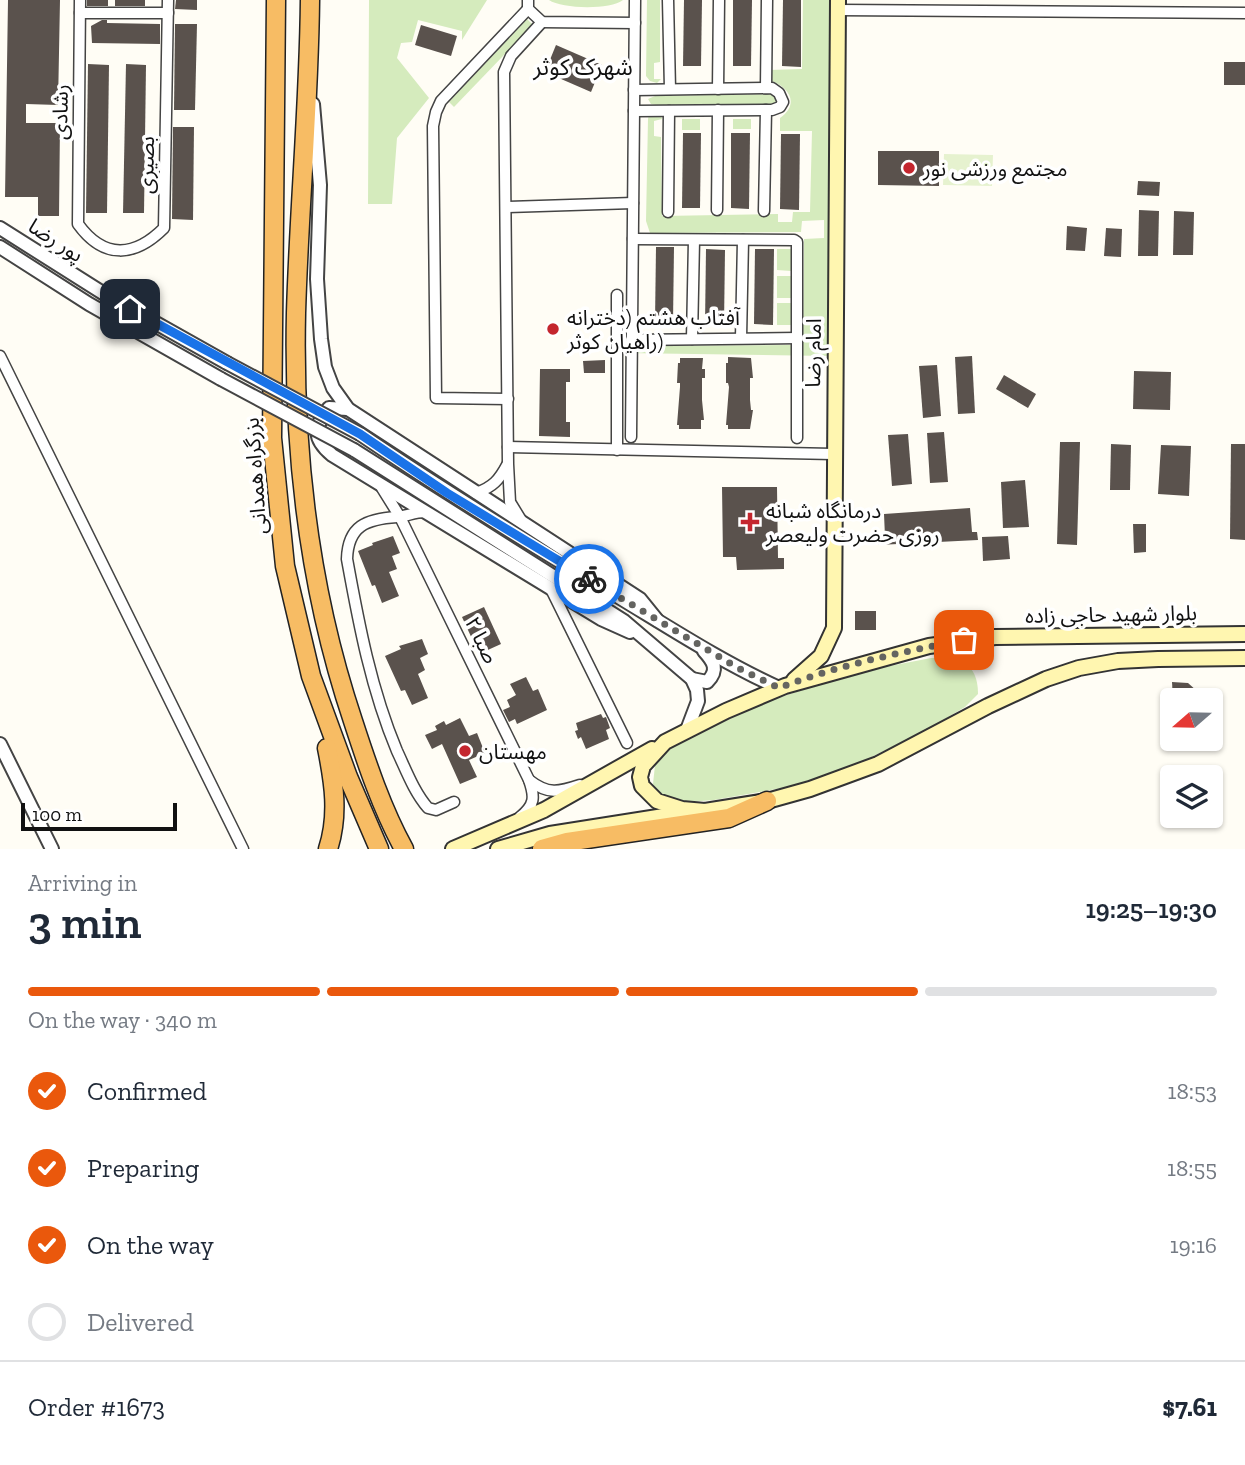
<!DOCTYPE html>
<meta charset="utf-8">
<style>
body{margin:0;font-family:"Zilla Slab","Noto Sans Arabic",serif;background:#f6f6f7;color:#1f2937;height:100vh;display:flex;flex-direction:column;font-size:26px;white-space:nowrap}
*{box-sizing:border-box;margin:0}
p{font-size:23px;color:#747a83}
.icon{flex:none;width:38px;height:38px;fill:none;stroke:currentColor;stroke-width:2;stroke-linecap:round;stroke-linejoin:round}
.map{position:relative;height:849px;overflow:hidden}
.panel{display:flex;flex-direction:column;background:#fff;flex:1}
.panel>*{flex:none}
.needle{width:46px;rotate:250deg}
.buttons{position:absolute;left:1160px;top:688px;display:grid;gap:14px}
.buttons a{display:grid;place-items:center;width:63px;height:63px;border-radius:7px;background:#fff;box-shadow:0 2px 5px #0004;font-size:35px}
.scale{position:absolute;left:21px;bottom:18px;width:156px;box-sizing:border-box;padding-left:7px;border:4px solid #111;border-top:0;font-size:19px;line-height:24px;white-space:nowrap;color:#111;-webkit-text-stroke:5px #fff;paint-order:stroke}
.pin{position:absolute;display:grid;place-items:center;width:60px;height:60px;color:#fff;margin:-30px;border-radius:14px;box-shadow:0 4px 10px #0006}
.courier{position:absolute;display:grid;place-items:center;width:70px;height:70px;margin:-35px;border:5px solid #1a73e8;border-radius:50%;background:#fff;color:#222;box-shadow:0 2px 9px #0007}
.head em{font-style:normal;font-weight:600}
.head div{display:flex;flex-direction:column-reverse}
.head{display:flex;align-items:center;justify-content:space-between;height:119px;padding:0 28px}
h1{font-size:46px;font-weight:600;line-height:52px}
.bar{display:grid;grid-template-columns:repeat(4,1fr);gap:10px 7px;align-content:center;height:84px;padding:0 28px}
.bar i{height:9px;border-radius:5px;background:#e0e1e3}
.bar .current{background:#ea580c}
.bar p{grid-column:span 4}
.line{display:flex;align-items:center;gap:18px;padding:0 28px;border-top:2px solid #e0e1e3}
.line div{flex:1}
ol{padding:0 28px;list-style:none}
li{display:flex;align-items:center;gap:21px;height:77px}
li p{margin-inline-start:auto}
li .icon{padding:7px;border-radius:50%;background:#ea580c;color:#fff;stroke-width:4}
li:last-child{color:#747a83}
li i{width:38px;height:38px;border:4px solid #e0e1e3;border-radius:50%}
.map>svg:first-child{display:block}
.green{fill:#d5ebbd}
.pitch{fill:#e6f2cf}
.building{fill:#5a524d}
.lines{fill:none;stroke-linecap:round;stroke-linejoin:round}
.minor-casing{stroke:#444;stroke-width:13}
.tertiary-casing{stroke:#444;stroke-width:16}
.secondary-casing{stroke:#333;stroke-width:18}
.trunk-casing{stroke:#222;stroke-width:21}
.minor{stroke:#fff;stroke-width:10}
.tertiary{stroke:#fff;stroke-width:12}
.secondary{stroke:#fff6b0;stroke-width:14}
.trunk{stroke:#f7bc64;stroke-width:18}
.tertiary-bridge-casing{stroke:#444;stroke-width:16;stroke-linecap:butt}
.tertiary-bridge{stroke:#fff;stroke-width:12}
.done{stroke:#646461;stroke-width:7;stroke-dasharray:0 12.6}
.route{stroke:#1a73e8;stroke-width:9}
.poi-dot{fill:#c4262e;stroke:#fff;stroke-width:2.5}
.labels{text-anchor:middle;dominant-baseline:central;stroke-width:7;stroke-linejoin:round;paint-order:stroke}
.street-label{font-size:21px;fill:#111;stroke:#fff}
.poi-label{font-size:21px;fill:#111;stroke:#fff;text-anchor:start}
.neighbourhood-label{font-size:23px;fill:#111;stroke:#fff}
</style>
<div class="map">
<svg width="1245" height="849" viewBox="0 0 1245 849">
<rect width="100%" height="100%" fill="#fffdf5"/>
<!-- green -->
<g class="green">
<polygon points="369,0 487,0 462,40 462,31 418,20 412,42 401,43 397,58 429,98 397,138 392,204 368,204"/>
<path d="M549,0H623C610,10 562,9 549,0Z"/>
<polygon points="647,0 660,0 660,62 654,63 654,79 661,79 657,83 650,81 646,76"/>
<path d="M803,0H831L829,356L625,353L621,349L625,346L790,345L799,349L803,346L804,239L824,238V220L802,221L801,232L658,233H650L646,221L648,119L649,115L661,116L662,119L654,121V136L661,137L662,216L778,214V222H792L793,212H810L812,131H780V118C801,103 788,86 769,80V70L802,69Z"/>
<polygon points="527,19 533,25 454,107 449,102"/>
<polygon points="773,94 777,98 775,105 656,105 651,104 648,99 655,96"/>
<rect x="682" y="119" width="18" height="11"/>
<rect x="733" y="119" width="18" height="10"/>
<polygon points="777,249 791,249 791,271 777,270"/>
<rect x="777" y="276" width="14" height="22"/>
<rect x="777" y="303" width="14" height="22"/>
<path d="M931,658C958,658 978,661 978,694L965,707L923,732L859,763L794,786L714,800L689,802L667,797L656,791L653,784L655,765L667,749L693,733L760,704L854,673Z"/>
</g>
<!-- pitch -->
<polygon class="pitch" points="944,154 993,155 992,186 943,185"/>
<!-- building -->
<g class="building">
<polygon points="8,0 60,0 58,105 26,104 26,123 60,123 59,216 38,216 38,197 5,197"/>
<rect x="87" y="0" width="21" height="6"/>
<rect x="115" y="0" width="30" height="6"/>
<polygon points="176,0 197,0 197,10 175,9"/>
<polygon points="684,0 702,0 701,66 683,66"/>
<polygon points="733,0 752,0 751,66 733,66"/>
<polygon points="783,0 801,0 801,67 782,66"/>
<polygon points="102,20 107,20 107,23 160,24 160,44 92,43 91,26"/>
<polygon points="175,24 197,24 195,110 174,110"/>
<polygon points="421,25 457,36 451,56 415,45"/>
<polygon points="556,45 602,65 591,92 545,72"/>
<rect x="1224" y="62" width="21" height="23"/>
<polygon points="88,64 109,65 107,213 86,213"/>
<polygon points="126,64 146,65 144,213 123,213"/>
<polygon points="173,127 194,127 193,220 172,219"/>
<polygon points="683,133 701,133 700,208 682,208"/>
<polygon points="731,133 750,133 749,209 731,208"/>
<polygon points="781,134 800,134 799,210 780,209"/>
<polygon points="878,151 939,151 939,186 878,185"/>
<polygon points="1138,181 1160,182 1159,196 1137,195"/>
<polygon points="1139,210 1159,211 1158,256 1138,256"/>
<polygon points="1174,211 1194,212 1193,255 1173,255"/>
<polygon points="1067,226 1087,228 1085,251 1066,250"/>
<polygon points="1106,228 1122,229 1121,257 1104,256"/>
<polygon points="656,247 674,247 673,322 655,322"/>
<polygon points="706,249 725,250 724,325 705,325"/>
<polygon points="755,249 774,249 773,325 754,324"/>
<polygon points="972,356 975,413 958,414 955,357"/>
<polygon points="728,357 751,358 753,378 750,378 750,400 751,410 753,410 750,429 728,429 728,425 726,425 729,387 728,383 726,383 726,363 728,363"/>
<polygon points="680,358 703,358 702,369 705,369 705,378 702,378 702,400 704,420 701,420 701,429 679,429 679,425 677,425 680,387 680,383 677,383 678,363 680,363"/>
<polygon points="605,360 605,373 584,373 583,361"/>
<polygon points="937,365 941,416 923,418 919,366"/>
<polygon points="540,369 570,369 570,382 566,382 566,422 570,422 570,437 539,436"/>
<polygon points="1134,371 1171,372 1170,410 1133,409"/>
<polygon points="1004,375 1036,394 1028,408 996,389"/>
<polygon points="944,432 948,482 930,483 927,433"/>
<polygon points="908,434 912,484 892,486 888,435"/>
<polygon points="1060,442 1080,442 1077,545 1057,544"/>
<polygon points="1111,444 1131,445 1130,490 1110,490"/>
<polygon points="1231,444 1245,444 1245,540 1230,539"/>
<polygon points="1161,445 1191,446 1189,496 1158,494"/>
<polygon points="1025,480 1029,527 1003,528 1001,482"/>
<polygon points="722,487 777,487 778,558 784,558 784,569 737,570 736,557 723,557"/>
<polygon points="970,508 972,532 977,532 978,540 878,545 878,537 885,537 884,514"/>
<polygon points="1133,524 1146,524 1146,552 1134,553"/>
<polygon points="393,536 400,553 392,556 397,569 389,572 399,596 382,603 375,585 372,586 358,551 373,545 372,543"/>
<polygon points="1008,536 1010,559 983,561 982,537"/>
<polygon points="484,607 501,644 479,654 462,617"/>
<rect x="855" y="611" width="21" height="19"/>
<polygon points="422,639 428,654 420,658 425,670 418,674 428,698 412,705 405,690 401,691 385,656 401,649 399,646"/>
<polygon points="526,677 533,691 538,689 547,710 517,724 515,719 509,722 503,710 510,707 507,700 516,695 510,684"/>
<polygon points="1172,682 1188,683 1207,700 1173,700"/>
<polygon points="601,714 603,718 606,717 610,728 606,730 609,739 586,749 581,737 578,739 575,731 578,730 576,723"/>
<polygon points="460,718 469,736 477,733 485,753 469,760 477,777 460,784 442,744 432,749 425,735 437,730 435,726 444,721 446,725"/>
</g>
<g class="lines">
<defs>
<g id="minor">
<path d="M80,0L78,224C104,260 135,257 164,228L168,0"/>
<polyline points="528,0 528,9 542,22 635,23"/>
<polyline points="668,0 670,89"/>
<polyline points="838,10 1245,13"/>
<polyline points="80,13 168,13"/>
<polyline points="766,88 767,0"/>
<polyline points="718,89 719,0"/>
<polyline points="634,111 772,110 780,107 783,102 779,93 772,88 634,90"/>
<polyline points="506,207 633,203"/>
<polyline points="717,210 718,110"/>
<polyline points="764,211 766,110"/>
<polyline points="668,212 669,111"/>
<polyline points="633,239 794,240 797,242 797,438"/>
<polyline points="617,295 617,450"/>
<polyline points="741,338 743,240"/>
<polyline points="692,339 694,240"/>
<polyline points="631,340 798,338"/>
<polyline points="0,356 243,849"/>
<polyline points="508,399 436,398 433,126 436,112 441,101 528,9"/>
<polyline points="631,437 635,0"/>
<polyline points="508,447 833,454"/>
<path d="M382,488L400,517L529,780C535,797 535,805 520,817"/>
<path d="M476,493C493,487 499,480 507,465"/>
<path d="M425,512C415,512 407,516 397,517C366,519 348,526 347,559C359,625 371,689 397,751C406,770 414,792 428,808L436,810L454,802"/>
<polyline points="521,520 510,502 508,464 504,72 511,56 542,22"/>
<polyline points="551,589 627,743"/>
<path d="M529,780C548,795 559,792 580,785"/>
</g>
<g id="tertiary">
<polyline points="313,104 320,185 317,279 321,339 325,367 333,388 348,409 640,599 657,620"/>
<polyline points="0,228 106,295 227,363"/>
<polyline points="0,247 89,304 221,379"/>
<path d="M348,409L329,408C313,427 313,439 332,455L601,619L630,632"/>
<path d="M360,434C444,491 530,544 617,596C670,628 722,662 779,688"/>
<polyline points="354,450 624,621 692,679 697,690 698,701 687,730"/>
<path d="M692,679L707,682C719,670 714,662 704,651"/>
<polyline points="0,744 52,849"/>
</g>
<g id="secondary">
<polyline points="1245,634 995,637 929,646 785,686 726,711 665,742 643,766 640,777 642,786 657,801 682,809 705,811 767,801 810,789 878,764 988,706 1046,679 1079,668 1118,661 1158,659 1245,658"/>
<polyline points="794,680 821,656 834,628 838,0"/>
<polyline points="453,849 544,810 652,749"/>
<polyline points="498,849 550,834 683,813"/>
</g>
<g id="trunk">
<polyline points="276,0 272,438 285,566 311,676 348,777 379,849"/>
<path d="M310,0C309,104 299,209 296,313C293,451 309,590 353,721C367,764 382,809 404,849"/>
<path d="M327,748C334,783 339,815 328,849"/>
<polyline points="542,849 567,842 729,818 767,801"/>
</g>
</defs>
<!-- minor casing -->
<use href="#minor" class="minor-casing"/>
<!-- tertiary casing -->
<use href="#tertiary" class="tertiary-casing"/>
<!-- secondary casing -->
<use href="#secondary" class="secondary-casing"/>
<!-- trunk casing -->
<use href="#trunk" class="trunk-casing"/>
<!-- minor -->
<use href="#minor" class="minor"/>
<!-- tertiary -->
<use href="#tertiary" class="tertiary"/>
<!-- secondary -->
<use href="#secondary" class="secondary"/>
<!-- trunk -->
<use href="#trunk" class="trunk"/>
<defs>
<g id="tertiary-bridge">
<polyline points="227,363 360,434"/>
<polyline points="221,379 354,450"/>
</g>
</defs>
<!-- tertiary-bridge casing -->
<use href="#tertiary-bridge" class="tertiary-bridge-casing"/>
<!-- tertiary-bridge -->
<use href="#tertiary-bridge" class="tertiary-bridge"/>
</g>
<g class="lines">
<!-- done -->
<path class="done" d="M589,579L738,668L779,688C838,665 902,652 964,640"/>
<!-- route -->
<polyline class="route" points="130,309 360,434 447,493 589,579"/>
</g>
<!-- markers -->
<g class="poi-dot">
<circle cx="909" cy="168" r="7"/>
<circle cx="553" cy="329" r="7"/>
<path d="M746.5 511.5h7v7h7v7h-7v7h-7v-7h-7v-7h7z"/>
<circle cx="465" cy="751" r="7"/>
</g>
<g class="labels">
<!-- street labels -->
<g class="street-label">
<text transform="translate(60 112) rotate(-89)">رشادی</text>
<text transform="translate(146 165) rotate(-89)">بصیری</text>
<text transform="translate(56 240) rotate(33)">پور رضا</text>
<text transform="translate(813 353) rotate(-89)">امام رضا</text>
<text transform="translate(255 476) rotate(-94)">بزرگراه همدانی</text>
<text transform="translate(1111 614) rotate(-1)">بلوار شهید حاجی زاده</text>
<text transform="translate(482 640) rotate(64)">صبا ۲</text>
</g>
<!-- poi labels -->
<g class="poi-label">
<text x="923" y="168">مجتمع ورزشی نور</text>
<text x="567" y="317">آفتاب هشتم (دخترانه<tspan x="567" dy="24">راهیان کوثر)</tspan></text>
<text x="766" y="510">درمانگاه شبانه<tspan x="766" dy="24">روزی حضرت ولیعصر</tspan></text>
<text x="479" y="751">مهستان</text>
</g>
<!-- neighbourhood labels -->
<g class="neighbourhood-label">
<text x="583" y="67">شهرک کوثر</text>
</g>
</g>
</svg>
<div class="buttons">
<a><svg class="needle" viewBox="-14 -14 28 28"><path d="M0-13l5 13h-10z" fill="#e53935"/><path d="M0 13l5-13h-10z" fill="#747a83"/></svg></a>
<a><svg class="icon" aria-label="layers" viewBox="0 0 24 24"><path d="M12 4l9 5-9 5-9-5zM3 14l9 5 9-5"/></svg></a>
</div>
<div class="scale">100 m</div>
<div class="pin" style="left:964px;top:640px;background:#ea580c"><svg class="icon" aria-label="bag" viewBox="0 0 24 24"><path d="M5 8h14l-1 12H6zM9 8a3 3 0 0 1 6 0"/></svg></div>
<div class="pin" style="left:130px;top:309px;background:#1f2937"><svg class="icon" aria-label="home" viewBox="0 0 24 24"><path d="M3 11l9-7 9 7M6 9v11h12V9"/></svg></div>
<div class="courier" style="left:589px;top:579px"><svg class="icon" aria-label="bike" viewBox="0 0 24 24"><circle cx="6" cy="16" r="4"/><circle cx="18" cy="16" r="4"/><path d="M6 16l4-8h5l3 8M10 8l3 8H6M13 5h3"/></svg></div>
</div>
<section class="panel">
<div class="head"><div><h1>3 min</h1><p>Arriving in</p></div><em>19:25–19:30</em></div>
<div class="bar"><i class="current"></i><i class="current"></i><i class="current"></i><i></i><p>On the way · 340 m</p></div>
<ol>
<li><svg class="icon" aria-label="check" viewBox="0 0 24 24"><path d="M5 12l5 5 9-10"/></svg>Confirmed<p>18:53</p></li>
<li><svg class="icon" aria-label="check" viewBox="0 0 24 24"><path d="M5 12l5 5 9-10"/></svg>Preparing<p>18:55</p></li>
<li><svg class="icon" aria-label="check" viewBox="0 0 24 24"><path d="M5 12l5 5 9-10"/></svg>On the way<p>19:16</p></li>
<li><i></i>Delivered</li>
</ol>
<div class="line" style="height:91px"><div>Order #1673</div><b>$7.61</b></div>
</section>
